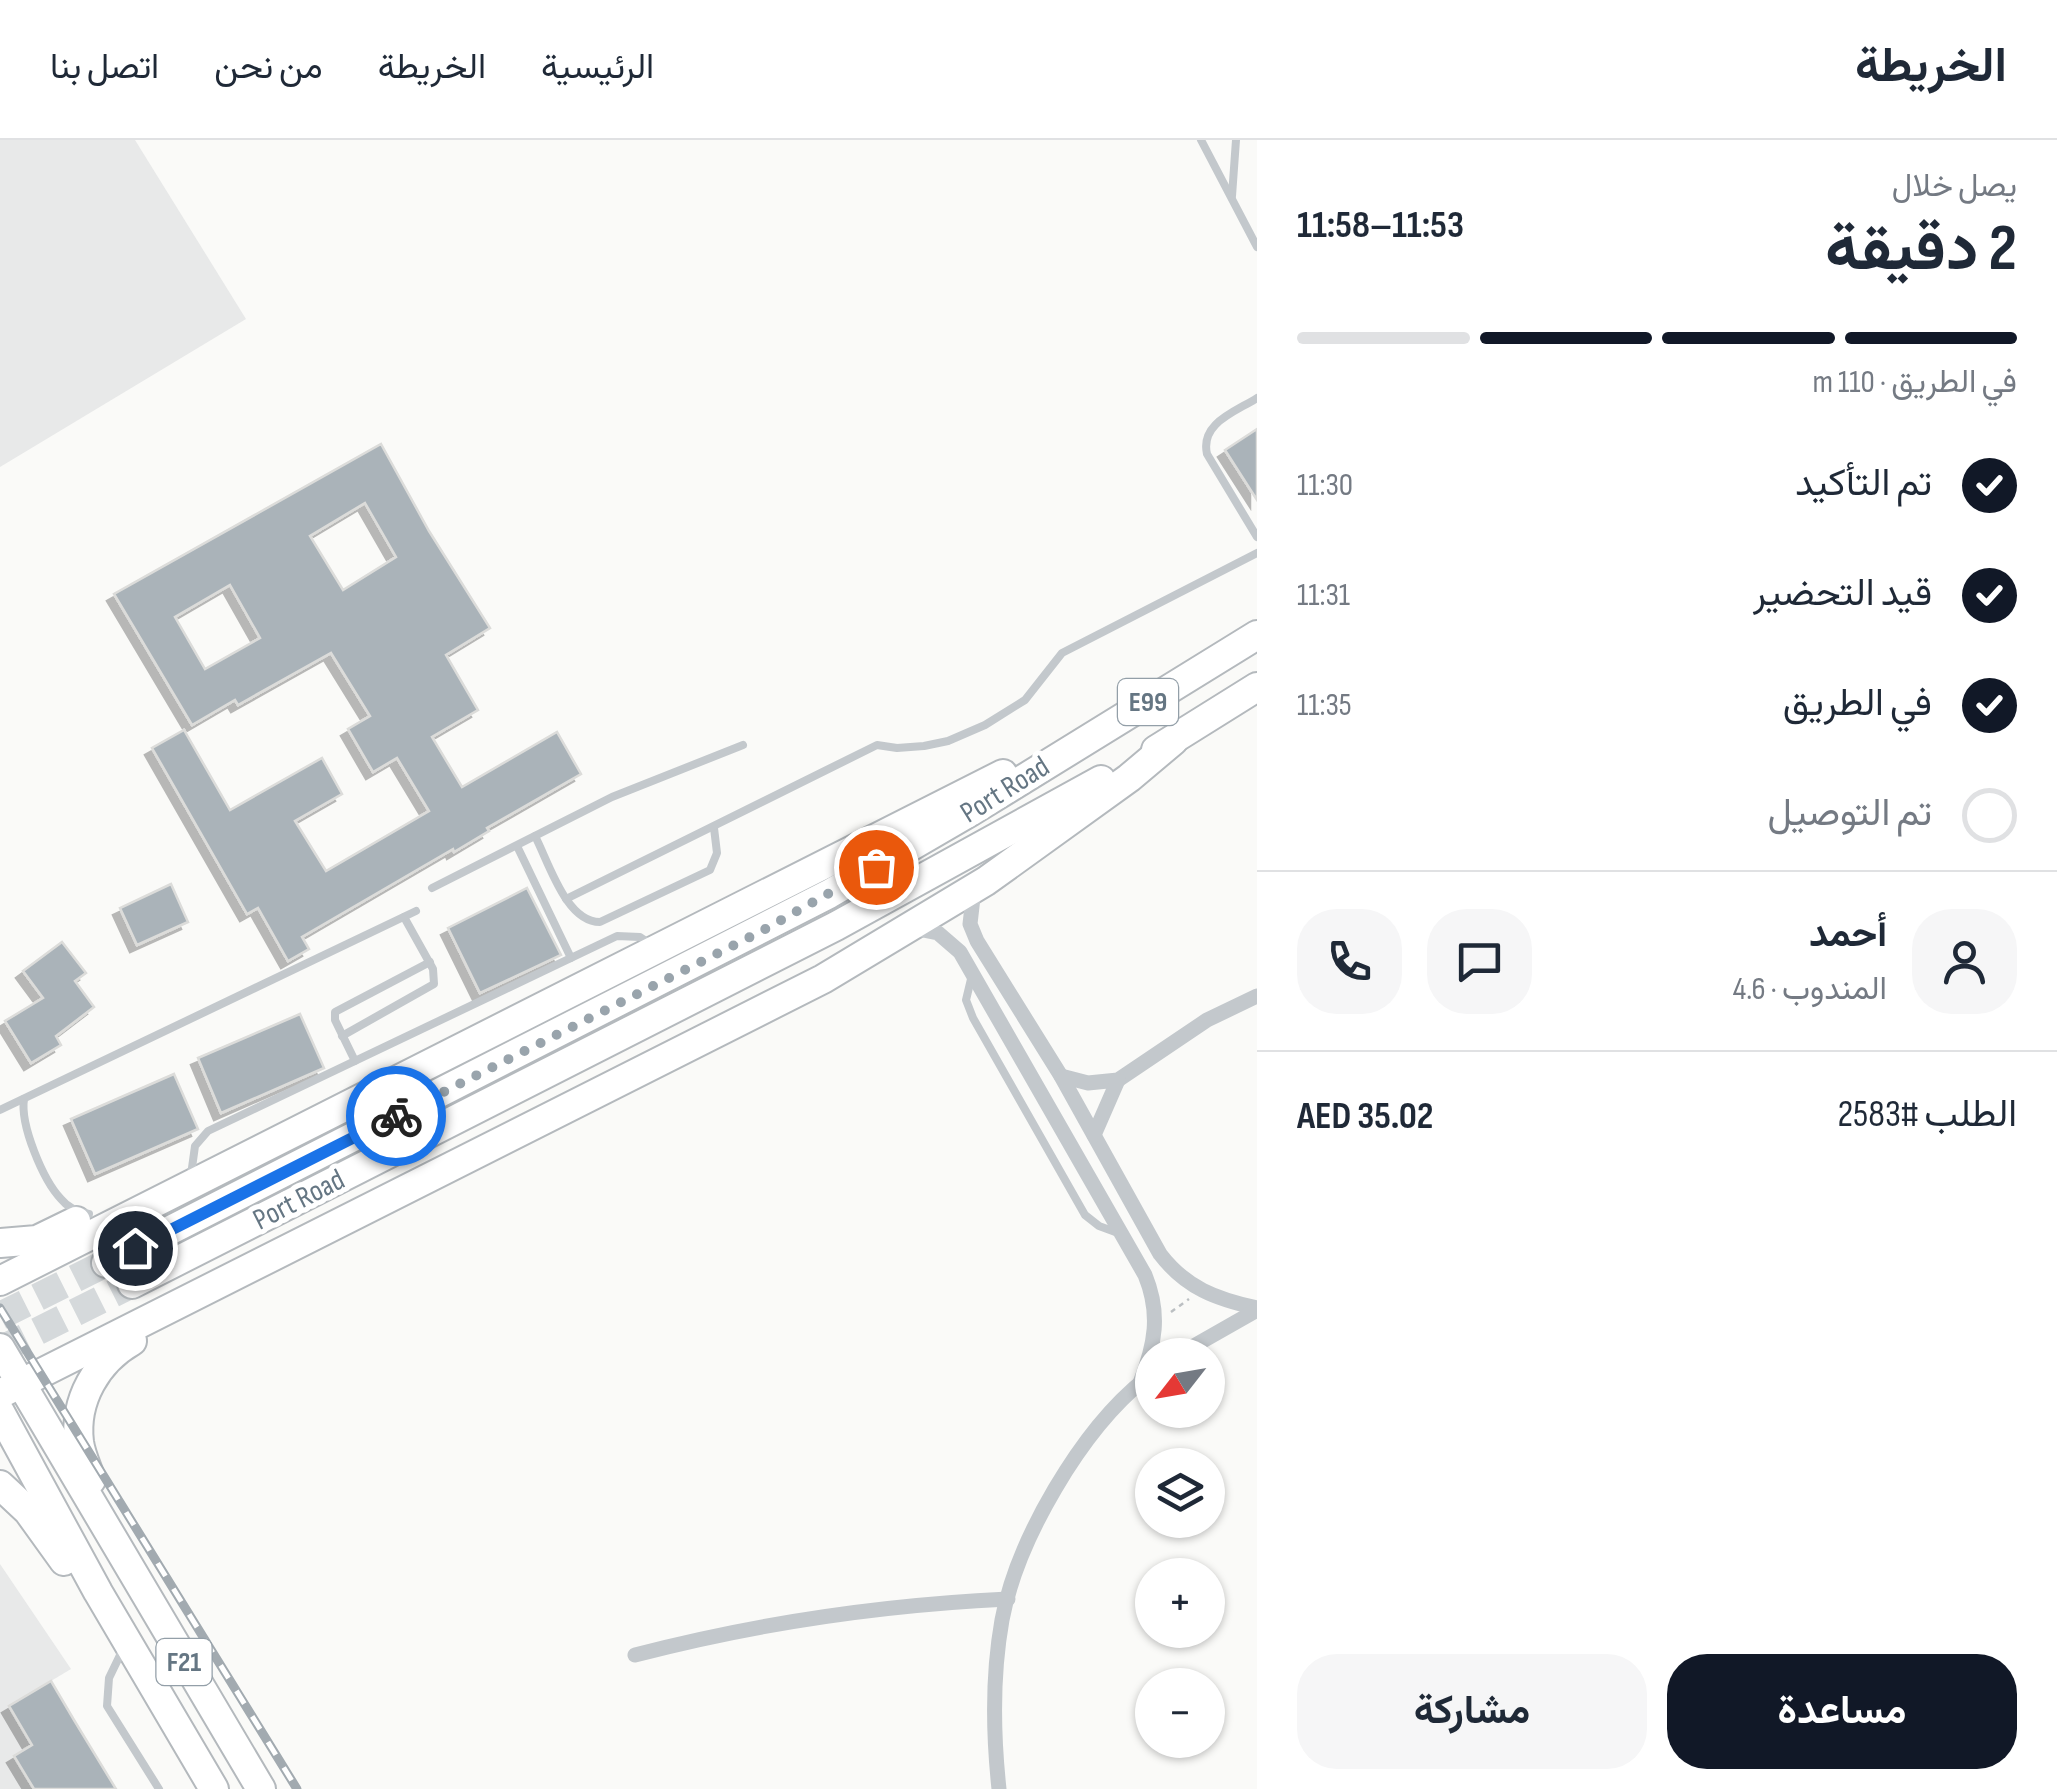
<!DOCTYPE html>
<html lang="ar">
<meta charset="utf-8">
<style>
body{margin:0;font-family:"Sofia Sans Condensed",Vazirmatn,sans-serif;background:#f6f6f7;color:#1f2937;direction:rtl;height:100vh;display:flex;flex-direction:column;font-size:38px;white-space:nowrap}
*{box-sizing:border-box;margin:0}
p{font-size:32px;color:#747a83}
.icon{flex:none;width:55px;height:55px;fill:none;stroke:currentColor;stroke-width:2;stroke-linecap:round;stroke-linejoin:round}
.map{position:relative;flex:1;overflow:hidden;direction:ltr}
.details{display:flex;flex-direction:column;background:#fff;width:800px}
.details>*{flex:none}
.needle{width:65px;rotate:239deg}
.controls{position:absolute;left:1135px;top:1198px;display:grid;gap:20px}
.controls a{display:grid;place-items:center;width:90px;height:90px;border-radius:50%;background:#fff;box-shadow:0 2px 8px #0004;font-size:50px}
.pin{position:absolute;display:grid;place-items:center;width:85px;height:85px;color:#fff;margin:-42px;border:5px solid #fff;border-radius:50%;box-shadow:0 2px 10px #0007}
.courier{position:absolute;display:grid;place-items:center;width:100px;height:100px;margin:-50px;border:8px solid #1a73e8;border-radius:50%;background:#fff;color:#222;box-shadow:0 2px 12px #0007}
.headline em{font-style:normal;font-weight:700}
.headline div{display:flex;flex-direction:column-reverse}
.headline{display:flex;align-items:center;justify-content:space-between;height:170px;padding:0 40px}
h1{font-size:65px;font-weight:700;line-height:75px}
.bar{display:grid;grid-template-columns:repeat(4,1fr);gap:15px 10px;align-content:center;height:120px;padding:0 40px}
.bar i{height:12px;border-radius:8px;background:#e0e1e3}
.bar .selected{background:#111827}
.bar p{grid-column:span 4}
.line{display:flex;align-items:center;gap:25px;padding:0 40px;border-top:2px solid #e0e1e3}
.line div{flex:1}
.round{display:grid;place-items:center;flex:none;width:105px;height:105px;border-radius:40px;background:#f6f6f7}
ol{padding:0 40px;list-style:none}
li{display:flex;align-items:center;gap:30px;height:110px}
li p{margin-inline-start:auto}
li .icon{padding:10px;border-radius:50%;background:#111827;color:#fff;stroke-width:4}
li:last-child{color:#747a83}
li i{width:55px;height:55px;border:5px solid #e0e1e3;border-radius:50%}
.cta{display:flex;gap:20px;margin-top:auto;padding:20px 40px}
.cta a{flex:1;height:115px;border-radius:40px;background:#111827;color:#fff;font-size:40px;font-weight:700;line-height:115px;text-align:center}
.cta a+a{background:#f6f6f7;color:#1f2937}
header{display:flex;align-items:center;gap:60px;box-sizing:border-box;height:140px;padding:0 50px;background:#fff;border-bottom:2px solid #e0e1e3}
header strong{font-size:48px}
nav{display:flex;gap:55px;margin-inline-start:auto;font-size:35px}
main{display:flex;flex:1;min-height:0}
.map>svg:first-child{display:block}
.built{fill:#e8e9e9}
.building{fill:#aab3b9;stroke:#dcdcda;stroke-width:2.5;fill-rule:evenodd;filter:url(#shadow)}
.lines{fill:none;stroke-linecap:round;stroke-linejoin:round}
.trunk-tunnel{stroke:#d5d9db;stroke-width:28;stroke-dasharray:28 14;stroke-linecap:butt}
.trunk-casing{stroke:#b4b9bd;stroke-width:32}
.path{stroke:#bbbfc2;stroke-width:2.5;stroke-dasharray:5 5;stroke-linecap:butt}
.service{stroke:#c3c8cc;stroke-width:8}
.minor{stroke:#c3c8cc;stroke-width:15}
.trunk{stroke:#fff;stroke-width:28}
.rail-casing{stroke:#a2aab0;stroke-width:9}
.rail{stroke:#fff;stroke-width:5;stroke-dasharray:15;stroke-linecap:butt}
.done{stroke:#99a4ac;stroke-width:10;stroke-dasharray:0 18}
.route{stroke:#1a73e8;stroke-width:12}
.labels{text-anchor:middle;dominant-baseline:central;stroke-width:10;stroke-linejoin:round;paint-order:stroke}
.shield{fill:#fff;stroke:#939fa8;stroke-width:2.5}
.shield-label{font-size:28px;font-weight:bold;fill:#657683}
.street-label{font-size:30px;fill:#657683;stroke:#fff}
</style>
<header>
<strong>الخريطة</strong>
<nav><a>الرئيسية</a><a>الخريطة</a><a>من نحن</a><a>اتصل بنا</a></nav>
</header>
<main>
<section class="details">
<div class="headline"><div><h1>2 دقيقة</h1><p>يصل خلال</p></div><em>11:53–11:58</em></div>
<div class="bar"><i class="selected"></i><i class="selected"></i><i class="selected"></i><i></i><p>في الطريق · 110 m</p></div>
<ol>
<li><svg class="icon" aria-label="check" viewBox="0 0 24 24"><path d="M5 12l5 5 9-10"/></svg>تم التأكيد<p>11:30</p></li>
<li><svg class="icon" aria-label="check" viewBox="0 0 24 24"><path d="M5 12l5 5 9-10"/></svg>قيد التحضير<p>11:31</p></li>
<li><svg class="icon" aria-label="check" viewBox="0 0 24 24"><path d="M5 12l5 5 9-10"/></svg>في الطريق<p>11:35</p></li>
<li><i></i>تم التوصيل</li>
</ol>
<div class="line" style="height:180px"><a class="round"><svg class="icon" aria-label="person" viewBox="0 0 24 24"><circle cx="12" cy="8" r="4"/><path d="M4 21q1-7 8-7t8 7"/></svg></a><div><b>أحمد</b><p>المندوب · 4.6</p></div><a class="round"><svg class="icon" aria-label="chat" viewBox="0 0 24 24"><path d="M4 5h16v11H9l-5 4z"/></svg></a><a class="round"><svg class="icon" aria-label="phone" viewBox="0 0 24 24"><path d="M5 4h4l2 5-3 2q2 4 5 5l2-3 5 2v4C11 20 4 13 5 4z"/></svg></a></div>
<div class="line" style="height:130px"><div>الطلب #2583</div><b>AED 35.02</b></div>
<div class="cta"><a>مساعدة</a><a>مشاركة</a></div>
</section>
<div class="map">
<svg width="1257" height="1649" viewBox="0 0 1257 1649">
<defs>
<filter id="shadow"><feDropShadow dx="-7" dy="7" stdDeviation="0" flood-color="#0004"/></filter>
</defs>
<rect width="100%" height="100%" fill="#fafaf8"/>
<!-- built -->
<g class="built">
<polygon points="0,0 135,0 246,179 0,327"/>
<polygon points="0,1424 71,1529 51,1541 116,1649 0,1649"/>
</g>
<!-- building -->
<g class="building">
<polygon points="1257,289 1257,360 1225,310"/>
<path d="M381,304L429,391L490,488L446,515L478,570L432,597L462,647L557,592L581,634L487,688L489,691L454,712L453,709L302,797L309,809L288,821L258,768L247,774L152,608L184,590L230,670L322,618L342,654L295,681L326,731L429,671L397,618L373,632L348,589L370,576L331,513L238,565L235,560L192,585L114,454ZM365,363L396,417L343,450L310,396ZM230,445L260,498L205,529L175,477Z"/>
<polygon points="171,744 188,782 137,805 120,768"/>
<polygon points="527,748 561,815 480,853 448,788"/>
<polygon points="62,802 86,833 75,841 94,867 56,896 61,905 31,923 5,881 43,858 23,831"/>
<polygon points="300,874 324,928 221,973 198,918"/>
<polygon points="174,934 198,989 95,1034 71,979"/>
<polygon points="51,1541 74,1580 116,1649 34,1649 14,1616 32,1605 9,1566"/>
</g>
<g class="lines">
<!-- trunk-tunnel -->
<g class="trunk-tunnel">
<polyline points="0,1176 106,1123"/>
<polyline points="0,1210 132,1144"/>
</g>
<defs>
<g id="trunk">
<polyline points="1156,610 1257,547"/>
<polyline points="0,1103 37,1100 76,1081"/>
<polyline points="106,1123 829,754 970,672 1257,495"/>
<polyline points="0,1141 1003,634"/>
<polyline points="132,1144 836,786 1101,640"/>
<polyline points="0,1208 261,1649"/>
<polyline points="0,1254 823,839 986,741 1129,638 1173,601"/>
<polyline points="0,1272 98,1452 214,1649"/>
<path d="M91,1340C87,1327 81,1316 79,1302C74,1260 97,1221 132,1201"/>
<polyline points="0,1345 28,1371 64,1421"/>
</g>
</defs>
<!-- trunk casing -->
<use href="#trunk" class="trunk-casing"/>
<!-- path -->
<polyline class="path" points="1171,1172 1189,1159"/>
<!-- service -->
<g class="service">
<polyline points="1201,0 1257,107"/>
<polyline points="1232,56 1236,0"/>
<path d="M1257,258C1235,272 1200,283 1207,314L1257,397"/>
<path d="M535,696C549,723 566,782 600,782L710,730L717,713L714,688"/>
<polyline points="517,706 571,818"/>
<polyline points="432,748 612,657 743,605"/>
<polyline points="566,759 877,605 897,608 924,606 948,601 985,585 1025,560 1062,513 1257,413"/>
<polyline points="972,835 966,860 973,878 1085,1075 1099,1086 1118,1093"/>
<polyline points="342,896 434,844 433,829 404,777"/>
<polyline points="355,921 335,880 335,872 430,822"/>
<path d="M24,959C20,985 43,1040 61,1059C68,1068 78,1072 89,1074"/>
<polyline points="0,970 416,771"/>
<polyline points="191,1035 195,1006 208,991 617,796 640,797 652,805"/>
<polyline points="123,1509 109,1538 107,1566 159,1649"/>
</g>
<!-- minor -->
<g class="minor">
<path d="M974,749L970,784L977,801L1061,936L1160,1114C1186,1148 1216,1159 1257,1168"/>
<path d="M913,788L938,793L960,812L1145,1135C1161,1174 1155,1205 1140,1243"/>
<polyline points="1061,936 1088,943 1118,940 1207,880 1257,856"/>
<polyline points="1094,995 1118,940"/>
<polyline points="1178,1215 1257,1170"/>
<path d="M635,1515C758,1483 880,1465 1008,1459"/>
<path d="M999,1649C993,1593 992,1536 1002,1480C1017,1400 1081,1290 1145,1239"/>
</g>
<!-- trunk -->
<use href="#trunk" class="trunk"/>
<defs>
<polyline id="rail" points="0,1168 297,1649"/>
</defs>
<!-- rail casing -->
<use href="#rail" class="rail-casing"/>
<!-- rail -->
<use href="#rail" class="rail"/>
</g>
<g class="lines">
<!-- done -->
<polyline class="done" points="396,976 758,793 876,727"/>
<!-- route -->
<polyline class="route" points="135,1108 396,976"/>
</g>
<g class="labels">
<!-- shield labels -->
<g class="shield">
<rect x="1118" y="539" width="60" height="46" rx="8"/>
<rect x="156.5" y="1499" width="55" height="46" rx="8"/>
</g>
<g class="shield-label">
<text x="1148" y="562">E99</text>
<text x="184" y="1522">F21</text>
</g>
<!-- street labels -->
<g class="street-label">
<text transform="translate(1005 650) rotate(-32)">Port Road</text>
<text transform="translate(299 1060) rotate(-27)">Port Road</text>
</g>
</g>
</svg>
<div class="controls">
<a><svg class="needle" viewBox="-14 -14 28 28"><path d="M0-13l5 13h-10z" fill="#e53935"/><path d="M0 13l5-13h-10z" fill="#747a83"/></svg></a>
<a><svg class="icon" aria-label="layers" viewBox="0 0 24 24"><path d="M12 4l9 5-9 5-9-5zM3 14l9 5 9-5"/></svg></a>
<a>+</a>
<a>−</a>
</div>
<div class="pin" style="left:876px;top:727px;background:#ea580c"><svg class="icon" aria-label="bag" viewBox="0 0 24 24"><path d="M5 8h14l-1 12H6zM9 8a3 3 0 0 1 6 0"/></svg></div>
<div class="pin" style="left:135px;top:1108px;background:#1f2937"><svg class="icon" aria-label="home" viewBox="0 0 24 24"><path d="M3 11l9-7 9 7M6 9v11h12V9"/></svg></div>
<div class="courier" style="left:396px;top:976px"><svg class="icon" aria-label="bike" viewBox="0 0 24 24"><circle cx="6" cy="16" r="4"/><circle cx="18" cy="16" r="4"/><path d="M6 16l4-8h5l3 8M10 8l3 8H6M13 5h3"/></svg></div>
</div>
</main>
